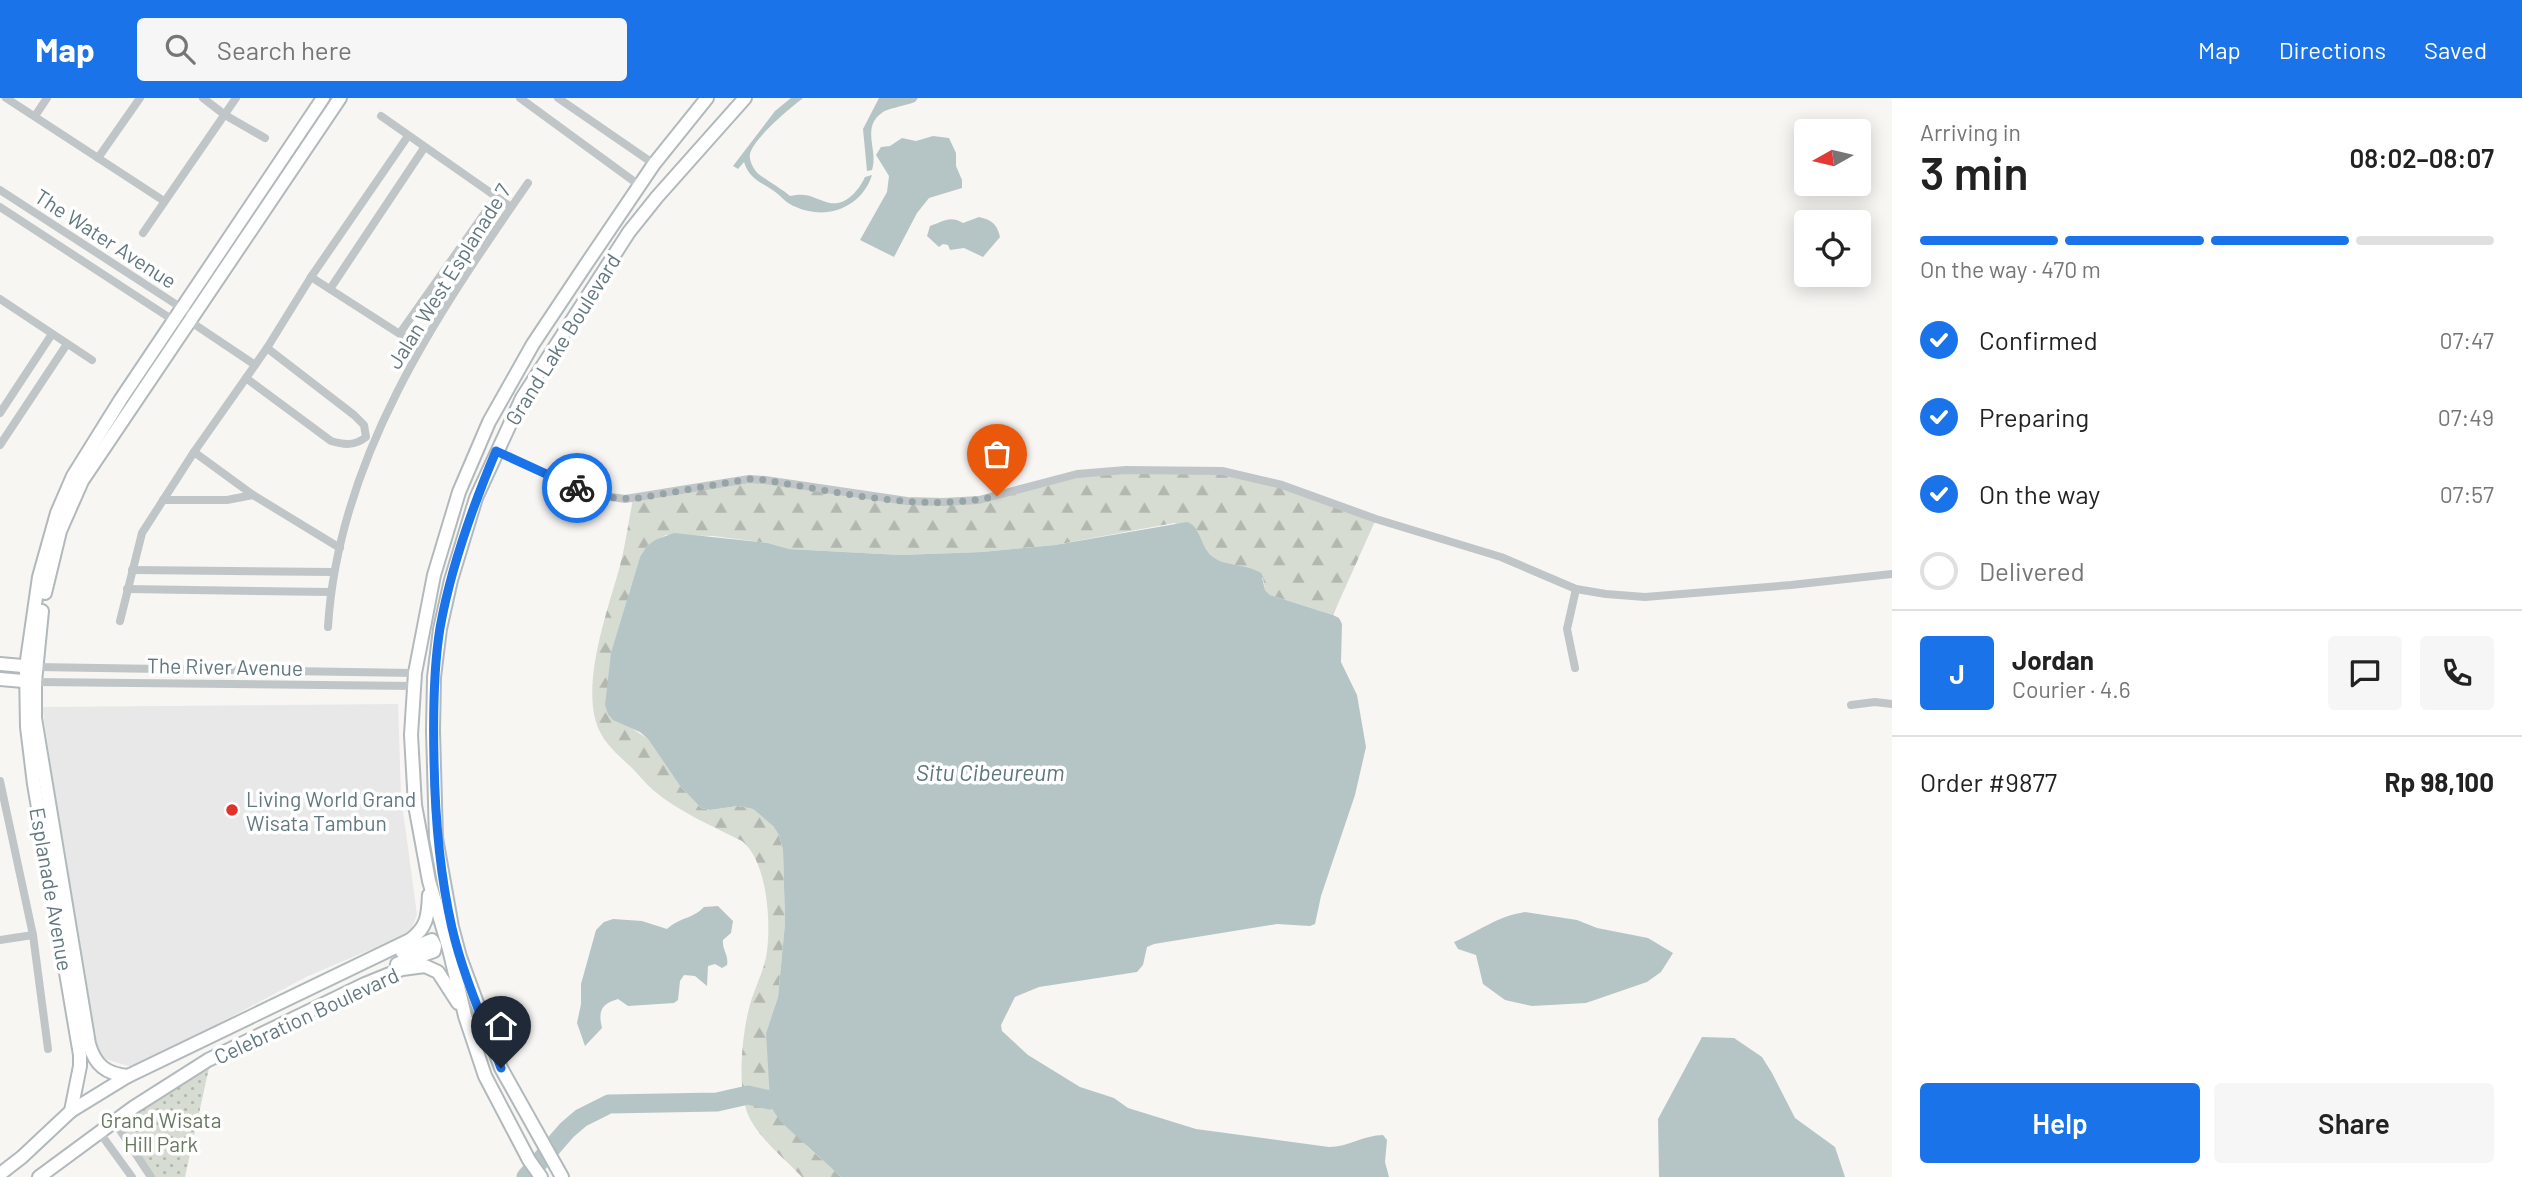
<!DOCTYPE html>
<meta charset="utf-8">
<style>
body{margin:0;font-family:Barlow,sans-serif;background:#f6f6f6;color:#222;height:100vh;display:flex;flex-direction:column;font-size:26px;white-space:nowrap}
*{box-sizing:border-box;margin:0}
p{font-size:23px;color:#767676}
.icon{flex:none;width:38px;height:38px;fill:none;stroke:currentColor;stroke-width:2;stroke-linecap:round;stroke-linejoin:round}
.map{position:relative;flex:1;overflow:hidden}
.details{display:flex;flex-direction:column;background:#fff;width:630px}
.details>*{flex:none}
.needle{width:46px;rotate:262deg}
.tools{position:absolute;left:1794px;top:21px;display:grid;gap:14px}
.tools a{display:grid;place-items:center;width:77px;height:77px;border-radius:7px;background:#fff;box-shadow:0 4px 18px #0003;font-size:35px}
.pin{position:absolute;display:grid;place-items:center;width:60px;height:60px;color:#fff;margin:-72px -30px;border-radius:50% 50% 50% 0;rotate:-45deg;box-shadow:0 0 7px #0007}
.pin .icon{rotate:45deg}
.courier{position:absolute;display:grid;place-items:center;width:70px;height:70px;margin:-35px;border:5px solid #1a73e8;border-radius:50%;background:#fff;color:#222;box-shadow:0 2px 9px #0007}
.overview em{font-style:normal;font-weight:600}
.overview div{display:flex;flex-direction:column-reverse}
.overview{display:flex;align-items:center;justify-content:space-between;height:119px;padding:0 28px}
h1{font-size:46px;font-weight:600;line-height:52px}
.bar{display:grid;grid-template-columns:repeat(4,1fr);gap:10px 7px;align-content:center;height:84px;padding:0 28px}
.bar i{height:9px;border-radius:5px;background:#e0e0e0}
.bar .active{background:#1a73e8}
.bar p{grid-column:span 4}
.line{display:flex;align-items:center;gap:18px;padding:0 28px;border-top:2px solid #e0e0e0}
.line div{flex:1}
.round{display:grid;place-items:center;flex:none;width:74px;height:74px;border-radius:7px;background:#f6f6f6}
ol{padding:0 28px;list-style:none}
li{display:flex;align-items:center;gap:21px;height:77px}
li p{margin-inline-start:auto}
li .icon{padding:7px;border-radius:50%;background:#1a73e8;color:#fff;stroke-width:4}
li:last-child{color:#767676}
li i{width:38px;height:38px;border:4px solid #e0e0e0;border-radius:50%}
.button{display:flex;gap:14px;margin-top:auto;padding:14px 28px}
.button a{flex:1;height:80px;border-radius:7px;background:#1a73e8;color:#fff;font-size:28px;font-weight:600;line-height:80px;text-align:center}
.button a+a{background:#f6f6f6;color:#222}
header{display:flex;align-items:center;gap:42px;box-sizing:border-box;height:98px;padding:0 35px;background:#1a73e8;color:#fff}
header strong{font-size:33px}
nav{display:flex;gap:38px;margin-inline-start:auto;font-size:24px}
.search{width:490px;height:63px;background:#f6f6f6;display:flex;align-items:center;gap:18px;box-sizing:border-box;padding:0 24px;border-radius:7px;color:#767676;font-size:26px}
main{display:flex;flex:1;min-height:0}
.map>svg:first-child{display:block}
.built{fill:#e7e8e7}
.grass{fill:url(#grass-dots)}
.forest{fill:url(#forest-firs)}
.water{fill:#b5c5c6}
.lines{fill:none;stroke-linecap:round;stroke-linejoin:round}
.river{stroke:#b5c5c6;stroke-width:19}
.secondary-casing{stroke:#b2b9bc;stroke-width:16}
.street{stroke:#c0c5c7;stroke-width:8}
.secondary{stroke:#fff;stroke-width:12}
.done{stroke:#96a3a7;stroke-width:7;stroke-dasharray:0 12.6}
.route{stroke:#1a73e8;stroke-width:9}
.poi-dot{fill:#e33227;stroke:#fff;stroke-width:2.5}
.labels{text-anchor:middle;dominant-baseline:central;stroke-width:7;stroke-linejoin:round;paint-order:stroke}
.street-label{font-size:21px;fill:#62777e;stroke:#fff}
.poi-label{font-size:21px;fill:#62777e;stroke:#fff;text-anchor:start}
.park-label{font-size:21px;fill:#687760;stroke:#fff}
.water-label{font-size:23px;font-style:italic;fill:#5c777a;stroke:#fff}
</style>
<header>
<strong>Map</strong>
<div class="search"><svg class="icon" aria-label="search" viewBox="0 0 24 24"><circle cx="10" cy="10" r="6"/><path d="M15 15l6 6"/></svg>Search here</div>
<nav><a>Map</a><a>Directions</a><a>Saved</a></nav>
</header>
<main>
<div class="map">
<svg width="1892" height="1079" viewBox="0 0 1892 1079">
<defs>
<pattern id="grass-dots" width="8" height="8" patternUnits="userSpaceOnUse" patternTransform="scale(1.75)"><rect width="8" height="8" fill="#d7dcd2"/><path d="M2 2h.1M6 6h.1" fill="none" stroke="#b2b7b0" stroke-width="1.8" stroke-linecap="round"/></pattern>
<pattern id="forest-firs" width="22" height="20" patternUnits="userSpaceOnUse" patternTransform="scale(1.75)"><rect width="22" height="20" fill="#d7dcd2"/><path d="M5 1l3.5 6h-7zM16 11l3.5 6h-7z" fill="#b2b7b0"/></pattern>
</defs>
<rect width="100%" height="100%" fill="#f7f6f3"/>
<!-- built -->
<polygon class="built" points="398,606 401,698 417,817 411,832 400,839 306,879 135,970 102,960 93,943 42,609"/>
<!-- grass -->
<polygon class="grass" points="211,961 185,1079 151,1079 114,1023"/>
<!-- forest -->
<path class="forest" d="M1077,376H1238L1376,421L1333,517L1270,497L1265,492L1263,480L1213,460L1205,452L1197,432L1174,425L1055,447L982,454L900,457L789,451L768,445L713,438L666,437L647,448L640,460L629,495L627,627L648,641L680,688L701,710L710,712L738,708L753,711L773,728L779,737L783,752L785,825L778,899L766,935L807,1048L841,1079H802C786,1062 759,1040 749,1019C736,991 742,933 751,903C756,887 765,870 767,853C771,822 767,763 742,743C712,728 679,714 653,692C645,685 638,676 631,669C619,658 606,647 599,632C580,590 606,517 618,475C625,451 628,426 633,401L749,381L907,403L979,402Z"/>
<!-- water -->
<g class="water">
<path d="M791,0H803C790,10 754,40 750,56C749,61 752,68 755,72C758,78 781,90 790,98C810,94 813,101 830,105C846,108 859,92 865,79L872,77C862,109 827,123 796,109C787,106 782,99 774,93C761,84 749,81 744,64L738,71L733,68L775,13Z"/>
<path d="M879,0H918L915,4C907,7 887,11 883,14C860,29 879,52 872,72L867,73L863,31Z"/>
<polygon points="933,38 949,40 956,55 956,68 962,82 962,90 929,100 917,115 894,159 860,142 887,94 889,78 876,57 881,49 890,48 902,40 916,43"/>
<path d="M979,119C992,122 997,126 1000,139L983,159L964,150L950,152L948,147L943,146L939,149L927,138L930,128C943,124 949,117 963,125Z"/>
<path d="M1187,424C1202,429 1200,450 1213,459C1227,469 1247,466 1261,475L1265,492L1270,497L1333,517L1339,520L1342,526L1341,564L1357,597L1366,649L1355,697L1321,798L1315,826L1310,828L1277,826L1154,846L1147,849L1143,867L1137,874L1039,889L1015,899L1001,927L1002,933L1028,957L1080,989L1114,1000L1128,1010L1196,1031L1329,1049C1348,1049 1364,1037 1383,1037L1387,1042L1385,1064L1389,1079H841L780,1023L773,1012L770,1002L766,935L778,899L785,825L783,752L779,737L773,728L753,711L738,708L710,712L701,710L680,688L648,641L640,634L613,622L608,616L605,607L611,555L640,459L647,448L655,442L674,435L768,445L789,451L900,457L982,454L1055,447Z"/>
<path d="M718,808L733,823L731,835L723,842C722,852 729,857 727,867L722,870L715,866L708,868L707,888L695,878L684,877L680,883L678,902L674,905L628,908L618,901C601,906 598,913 602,930L585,948L577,925L581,906V886L596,832L604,824L613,821L642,823L667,831C682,818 691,822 704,809Z"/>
<path d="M1525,814L1577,822L1597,830L1648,840L1673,855L1661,874L1647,884L1586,905L1532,908L1505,902L1483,886L1476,857L1458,851L1454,844C1479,833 1498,818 1525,814Z"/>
<polygon points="1702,939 1734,940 1762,959 1772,975 1795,1020 1835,1049 1845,1079 1659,1079 1658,1021"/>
</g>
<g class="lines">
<!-- river -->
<polyline class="river" points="526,1079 567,1032 581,1020 609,1006 717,1004 748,997 770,1002"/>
<defs>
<g id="secondary">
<polyline points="45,495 60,433 82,383 340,0"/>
<path d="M42,513L35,584V620L89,946C95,967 106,976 128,978"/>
<polyline points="0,566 34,569"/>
<polyline points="0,581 34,584"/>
<polyline points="397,866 434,853 435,848 432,842 402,854"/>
<polyline points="71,1013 80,968 80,957 34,686 27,629 26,569 39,479 57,415 73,378 121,301 323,0"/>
<path d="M0,1076L22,1059L71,1013L128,978L410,842C427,829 428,819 429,797"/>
<polyline points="39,1079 134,1009 208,962 365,886 402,871 425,868 438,874 458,905"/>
<polyline points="541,1079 529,1062 485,978 465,918 449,851 429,783 415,707 411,637 415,575 434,477 459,394 489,324 533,246 585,168 654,66 707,0"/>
<polyline points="562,1079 501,970 460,859 452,829 436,740 433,633 434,579 440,531 451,482 476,400 522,300 629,134 657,99 745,0"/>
</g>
</defs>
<!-- secondary casing -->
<use href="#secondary" class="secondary-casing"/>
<!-- street -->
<g class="street">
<polyline points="6,0 164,103"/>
<polyline points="203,0 225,17 265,40"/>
<polyline points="520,0 639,87"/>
<polyline points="558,0 654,66"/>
<polyline points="35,18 47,0"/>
<polyline points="381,18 511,109"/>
<polyline points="98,60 140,0"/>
<polyline points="0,92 194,218"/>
<polyline points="0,109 176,224"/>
<polyline points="143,135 236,0"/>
<polyline points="311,179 420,249"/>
<polyline points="330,191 424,50"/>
<polyline points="0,201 92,262"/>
<polyline points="191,224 255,267"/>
<polyline points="400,235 496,99"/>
<path d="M246,280L331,343C344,347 355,348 366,339L364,327L354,317L267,250"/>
<polyline points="0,315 52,236"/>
<polyline points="0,347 67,246"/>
<path d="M496,353C537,372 579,396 625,401L749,381L765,382L907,403L944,404L979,402L1077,376L1126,372L1222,373L1282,387L1376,421L1501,459L1576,491L1606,496L1645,499L1791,487L1892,476"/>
<polyline points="194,354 253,397 340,450"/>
<polyline points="163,402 227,402 253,397"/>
<polyline points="132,472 333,474"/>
<polyline points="127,491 330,494"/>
<polyline points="120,523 142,435 194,354 267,250 311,179 408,38"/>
<path d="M328,529C338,362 435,219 528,85"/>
<polyline points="36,569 415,575"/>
<polyline points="1575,570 1567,531 1576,491"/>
<polyline points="35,584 414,588"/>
<polyline points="1851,607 1875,604 1892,606"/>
<polyline points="0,683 33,837 48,951"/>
<polyline points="0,842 33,837"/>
<polyline points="114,1023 151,1079"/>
<polyline points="100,1035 132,1079"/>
</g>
<!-- secondary -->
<use href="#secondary" class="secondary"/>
</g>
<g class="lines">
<!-- done -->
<path class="done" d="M577,390L604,399L633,401L749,381L765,382C837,394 925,415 997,398"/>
<!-- route -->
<path class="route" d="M501,970C484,924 463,878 452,830C439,773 435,720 434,662C433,618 433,573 440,530C451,468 472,410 496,353L577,390"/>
</g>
<!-- markers -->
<circle class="poi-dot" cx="232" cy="712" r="7"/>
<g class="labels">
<!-- street labels -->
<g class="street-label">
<text transform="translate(106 140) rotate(33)">The Water Avenue</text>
<text transform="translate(448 178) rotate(-58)">Jalan West Esplanade 7</text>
<text transform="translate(562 241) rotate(-58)">Grand Lake Boulevard</text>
<text transform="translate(225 568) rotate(1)">The River Avenue</text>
<text transform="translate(52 791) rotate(80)">Esplanade Avenue</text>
<text transform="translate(306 917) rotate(-25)">Celebration Boulevard</text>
</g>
<!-- poi labels -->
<g class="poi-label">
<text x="246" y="700">Living World Grand<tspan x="246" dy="24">Wisata Tambun</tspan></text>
</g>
<!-- park labels -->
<g class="park-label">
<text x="161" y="1021">Grand Wisata<tspan x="161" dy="24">Hill Park</tspan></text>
</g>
<!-- water labels -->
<g class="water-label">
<text x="990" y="674">Situ Cibeureum</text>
</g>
</g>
</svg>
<div class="tools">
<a><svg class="needle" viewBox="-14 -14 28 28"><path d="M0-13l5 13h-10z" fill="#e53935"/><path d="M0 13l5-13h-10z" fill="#767676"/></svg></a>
<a><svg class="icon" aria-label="locate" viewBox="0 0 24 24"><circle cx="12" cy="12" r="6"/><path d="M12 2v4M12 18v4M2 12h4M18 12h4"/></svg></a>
</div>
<div class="pin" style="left:997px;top:398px;background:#ea580c"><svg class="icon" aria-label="bag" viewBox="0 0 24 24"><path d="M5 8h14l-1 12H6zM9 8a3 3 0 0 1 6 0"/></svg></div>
<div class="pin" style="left:501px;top:970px;background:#1f2937"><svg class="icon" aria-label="home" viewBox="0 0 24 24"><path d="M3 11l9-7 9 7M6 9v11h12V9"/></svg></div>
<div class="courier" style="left:577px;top:390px"><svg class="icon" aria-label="bike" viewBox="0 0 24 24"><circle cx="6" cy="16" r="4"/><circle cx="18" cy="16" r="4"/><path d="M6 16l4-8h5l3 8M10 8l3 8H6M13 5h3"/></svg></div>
</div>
<section class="details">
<div class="overview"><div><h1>3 min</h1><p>Arriving in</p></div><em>08:02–08:07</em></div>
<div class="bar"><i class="active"></i><i class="active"></i><i class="active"></i><i></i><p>On the way · 470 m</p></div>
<ol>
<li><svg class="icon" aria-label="check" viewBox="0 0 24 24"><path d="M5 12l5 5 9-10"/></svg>Confirmed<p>07:47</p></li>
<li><svg class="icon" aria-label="check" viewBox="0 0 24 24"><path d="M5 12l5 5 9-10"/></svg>Preparing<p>07:49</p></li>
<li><svg class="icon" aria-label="check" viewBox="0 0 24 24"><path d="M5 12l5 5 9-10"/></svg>On the way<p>07:57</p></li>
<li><i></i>Delivered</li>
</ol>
<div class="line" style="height:126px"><b class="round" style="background:#1a73e8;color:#fff">J</b><div><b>Jordan</b><p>Courier · 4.6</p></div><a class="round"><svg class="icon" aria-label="chat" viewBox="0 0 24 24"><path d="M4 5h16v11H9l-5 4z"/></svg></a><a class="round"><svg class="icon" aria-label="phone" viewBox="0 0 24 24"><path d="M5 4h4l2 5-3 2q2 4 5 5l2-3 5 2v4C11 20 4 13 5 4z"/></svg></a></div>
<div class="line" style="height:91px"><div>Order #9877</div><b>Rp 98,100</b></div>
<div class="button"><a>Help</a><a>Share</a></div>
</section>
</main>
